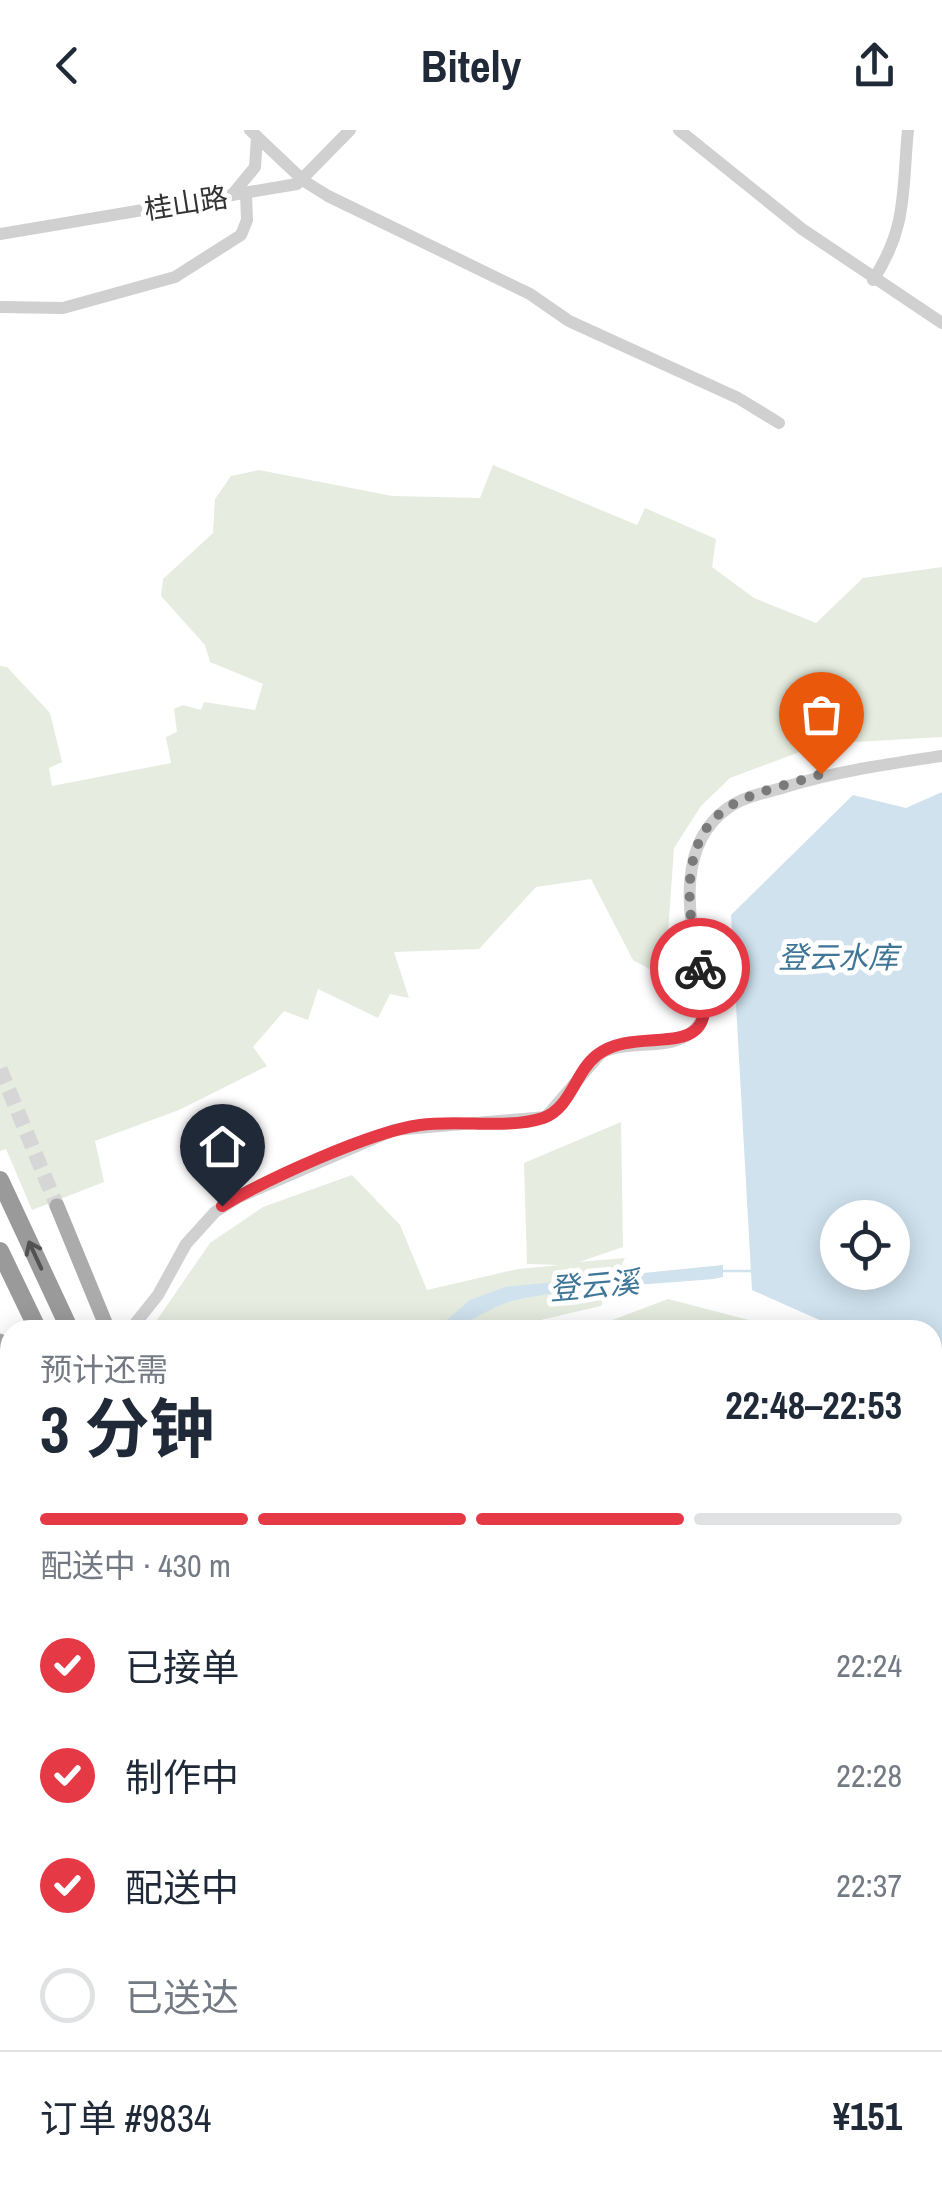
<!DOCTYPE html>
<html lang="zh">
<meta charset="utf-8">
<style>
body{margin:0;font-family:"Archivo Narrow","Noto Sans SC",sans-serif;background:#f6f6f7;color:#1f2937;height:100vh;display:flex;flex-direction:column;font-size:38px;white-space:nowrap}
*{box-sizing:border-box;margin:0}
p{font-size:32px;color:#747a83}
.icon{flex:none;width:55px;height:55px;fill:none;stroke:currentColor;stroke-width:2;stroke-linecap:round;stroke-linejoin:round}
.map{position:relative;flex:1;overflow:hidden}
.drawer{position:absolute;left:0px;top:1190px;width:942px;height:882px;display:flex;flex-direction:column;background:#fff;border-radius:30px 30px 0 0;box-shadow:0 5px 25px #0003}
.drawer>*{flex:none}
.fabs{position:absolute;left:820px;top:1070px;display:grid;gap:20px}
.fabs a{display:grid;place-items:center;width:90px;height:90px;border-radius:50%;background:#fff;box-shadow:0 5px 25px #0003;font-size:50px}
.pin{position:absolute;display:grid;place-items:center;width:85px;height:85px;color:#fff;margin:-102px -42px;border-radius:50% 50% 50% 0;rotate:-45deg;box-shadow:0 0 10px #0007}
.pin .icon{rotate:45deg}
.courier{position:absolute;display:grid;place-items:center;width:100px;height:100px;margin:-50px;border:8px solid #e63946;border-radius:50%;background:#fff;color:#222;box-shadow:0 2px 12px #0007}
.summary em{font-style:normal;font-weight:700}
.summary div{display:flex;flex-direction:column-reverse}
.summary{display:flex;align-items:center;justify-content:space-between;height:170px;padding:0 40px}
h1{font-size:65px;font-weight:700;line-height:75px}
.bar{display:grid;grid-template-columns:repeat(4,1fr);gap:15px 10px;align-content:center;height:120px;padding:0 40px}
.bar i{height:12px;border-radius:8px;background:#e0e1e3}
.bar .on{background:#e63946}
.bar p{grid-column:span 4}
.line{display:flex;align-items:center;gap:25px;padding:0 40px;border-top:2px solid #e0e1e3}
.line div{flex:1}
ol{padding:0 40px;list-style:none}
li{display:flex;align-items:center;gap:30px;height:110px}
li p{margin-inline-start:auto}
li .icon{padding:10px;border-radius:50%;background:#e63946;color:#fff;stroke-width:4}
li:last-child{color:#747a83}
li i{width:55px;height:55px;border:5px solid #e0e1e3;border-radius:50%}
header{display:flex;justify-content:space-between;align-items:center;height:130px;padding:0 40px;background:#fff;font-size:45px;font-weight:700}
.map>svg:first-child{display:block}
.green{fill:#e6ecdf}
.water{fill:#cfe2ee;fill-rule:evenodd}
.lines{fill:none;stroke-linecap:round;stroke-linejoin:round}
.stream{stroke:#cfe2ee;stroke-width:2.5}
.major-tunnel{stroke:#d6d6d6;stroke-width:15;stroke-dasharray:15 8;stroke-linecap:butt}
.minor{stroke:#d0d0d0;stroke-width:12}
.major{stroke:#ababab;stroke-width:15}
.highway{stroke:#9a9a9a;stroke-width:18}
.oneway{stroke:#525252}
.done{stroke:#7a7a7a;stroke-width:10;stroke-dasharray:0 18}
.route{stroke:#e63946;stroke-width:12}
.labels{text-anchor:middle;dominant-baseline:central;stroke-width:10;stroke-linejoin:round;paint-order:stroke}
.street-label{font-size:28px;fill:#333;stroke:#fff}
.water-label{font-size:30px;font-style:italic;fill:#3f7597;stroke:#fff}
</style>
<header><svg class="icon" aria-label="back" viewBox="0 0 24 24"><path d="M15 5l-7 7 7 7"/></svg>Bitely<svg class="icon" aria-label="share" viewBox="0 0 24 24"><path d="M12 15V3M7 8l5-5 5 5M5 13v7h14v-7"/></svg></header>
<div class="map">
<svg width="942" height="2072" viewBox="0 0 942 2072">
<rect width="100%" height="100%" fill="#fff"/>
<!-- green -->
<g class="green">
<polygon points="493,335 637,395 645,378 716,409 712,437 754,468 816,493 863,448 942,437 942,607 821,614 730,648 701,676 674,718 668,803 693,863 633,830 591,749 536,757 479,819 394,822 409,868 390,864 378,888 318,859 308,890 284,881 253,917 267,936 179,980 95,1011 104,1052 32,1080 6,1019 0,1021 0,536 7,537 50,583 62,632 49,638 52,656 171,633 166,607 177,602 174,579 183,575 201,580 204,572 255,580 263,554 210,532 205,515 161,466 163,449 213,403 215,369 231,346 259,340 392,366 480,368"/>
<polygon points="621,992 623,1117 579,1132 625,1128 601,1176 497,1200 150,1200 210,1113 263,1077 352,1045 400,1095 427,1160 518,1139 560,1135 527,1134 524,1033"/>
<polygon points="668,1169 775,1197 785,1200 586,1200"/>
<polygon points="933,1240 942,1242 942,2072 635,2072 643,2062 932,2062"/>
</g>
<!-- water -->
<g class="water">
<path d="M942,662V1235L933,1234L932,1200H842L752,1160L731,785L853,665L906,678ZM838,1088H892V1142H838Z"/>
<path d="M723,1135V1147L713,1149C649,1155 582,1156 520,1169C488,1175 465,1200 435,1200L470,1170L505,1157Z"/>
</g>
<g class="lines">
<!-- stream -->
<polyline class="stream" points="724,1141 752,1141"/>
<!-- major-tunnel -->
<polyline class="major-tunnel" points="0,939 57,1076"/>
<!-- minor -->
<g class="minor">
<polyline points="250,0 304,51 328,66 530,164 569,191 738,268 779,293"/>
<polyline points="679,0 802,99 942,193"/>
<polyline points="232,65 255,37 257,7"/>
<polyline points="0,104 297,54 350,0"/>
<path d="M873,150C908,97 902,60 908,0"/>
<polyline points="0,177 63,178 175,147 241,105 247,90 246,64"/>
<path d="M130,1200L158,1165L186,1114L215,1082L239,1067L394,1000L546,987L601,923C629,908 673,923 695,899C713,880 704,856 699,834C687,783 678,713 728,678C744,666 766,663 785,657C837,641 888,634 942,626"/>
<polyline points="0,1241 10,1245"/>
<polyline points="0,1776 10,1777"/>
</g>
<!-- major -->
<g class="major">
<polyline points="57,1076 108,1200"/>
<polyline points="0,1211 10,1232"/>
<polyline points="482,2062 489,2072"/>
</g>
<!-- highway -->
<g class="highway">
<polyline points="0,1050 70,1200"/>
<polyline points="0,1121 38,1200"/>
<polyline points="509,2062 514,2072"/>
<polyline points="526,2062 532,2072"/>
<polyline points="548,2062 554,2072"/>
<polyline points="568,2062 576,2072"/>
</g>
</g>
<!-- one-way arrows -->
<defs><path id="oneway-shaft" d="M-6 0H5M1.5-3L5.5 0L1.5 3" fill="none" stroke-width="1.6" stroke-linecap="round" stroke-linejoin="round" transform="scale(2.5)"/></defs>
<use class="oneway" href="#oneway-shaft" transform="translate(35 1125) rotate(-115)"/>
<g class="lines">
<!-- done -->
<path class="done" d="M700,838C688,786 675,708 732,675C758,660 793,654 821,644"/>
<!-- route -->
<path class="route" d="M222,1076C267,1049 370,1002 420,995C459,989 505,1000 543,988C571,978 575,942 597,925C643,890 727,944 700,838"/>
</g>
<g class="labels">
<!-- street labels -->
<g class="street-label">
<text transform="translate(186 73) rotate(-9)">桂山路</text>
</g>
<!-- water labels -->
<g class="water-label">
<text x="838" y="827">登云水库</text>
<text transform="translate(594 1155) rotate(-5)">登云溪</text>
</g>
</g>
</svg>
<div class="fabs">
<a><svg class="icon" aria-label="locate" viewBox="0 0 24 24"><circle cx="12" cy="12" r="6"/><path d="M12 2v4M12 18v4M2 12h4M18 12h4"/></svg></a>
</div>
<div class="pin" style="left:821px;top:644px;background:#ea580c"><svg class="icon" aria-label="bag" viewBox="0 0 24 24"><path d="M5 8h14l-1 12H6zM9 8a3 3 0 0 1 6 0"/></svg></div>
<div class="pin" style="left:222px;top:1076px;background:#1f2937"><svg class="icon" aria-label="home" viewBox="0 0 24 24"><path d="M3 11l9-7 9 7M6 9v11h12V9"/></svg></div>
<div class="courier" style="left:700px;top:838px"><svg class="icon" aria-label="bike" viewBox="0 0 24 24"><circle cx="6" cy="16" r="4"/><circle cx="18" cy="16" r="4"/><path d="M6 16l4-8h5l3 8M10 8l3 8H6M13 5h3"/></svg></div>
<section class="drawer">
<div class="summary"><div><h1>3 分钟</h1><p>预计还需</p></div><em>22:48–22:53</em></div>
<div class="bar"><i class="on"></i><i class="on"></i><i class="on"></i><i></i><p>配送中 · 430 m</p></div>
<ol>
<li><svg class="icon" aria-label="check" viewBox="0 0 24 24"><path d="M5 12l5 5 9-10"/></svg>已接单<p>22:24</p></li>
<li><svg class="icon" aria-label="check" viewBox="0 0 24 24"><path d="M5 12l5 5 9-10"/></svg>制作中<p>22:28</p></li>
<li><svg class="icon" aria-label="check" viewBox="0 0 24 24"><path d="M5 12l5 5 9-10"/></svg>配送中<p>22:37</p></li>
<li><i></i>已送达</li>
</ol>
<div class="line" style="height:130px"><div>订单 #9834</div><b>¥151</b></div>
</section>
</div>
